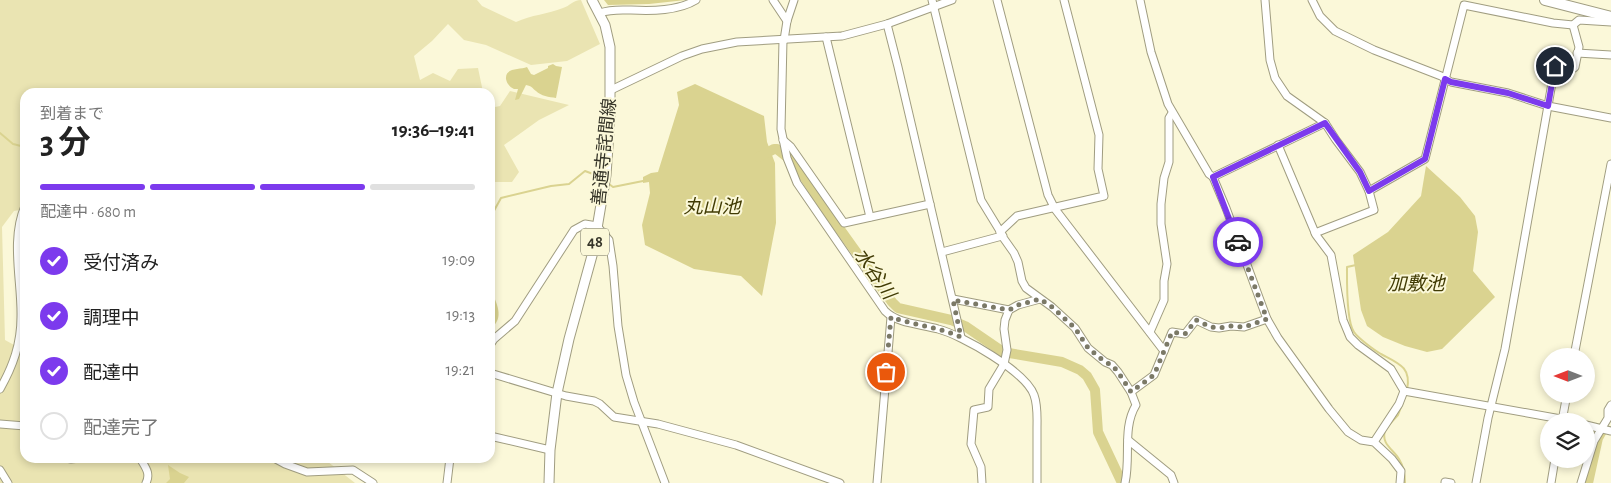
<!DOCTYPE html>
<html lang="ja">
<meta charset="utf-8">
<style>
body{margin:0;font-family:"Alegreya Sans","Noto Sans JP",sans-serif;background:#f2f2f2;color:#222;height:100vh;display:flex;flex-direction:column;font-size:19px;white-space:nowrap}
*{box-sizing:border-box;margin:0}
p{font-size:16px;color:#767676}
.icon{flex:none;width:28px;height:28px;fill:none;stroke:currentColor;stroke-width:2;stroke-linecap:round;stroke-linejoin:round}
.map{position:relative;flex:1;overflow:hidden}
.drawer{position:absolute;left:20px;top:88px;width:475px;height:375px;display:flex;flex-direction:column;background:#fff;border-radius:15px;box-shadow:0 2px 8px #0003}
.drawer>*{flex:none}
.needle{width:32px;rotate:270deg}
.tools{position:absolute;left:1540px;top:348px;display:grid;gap:10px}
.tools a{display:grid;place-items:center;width:55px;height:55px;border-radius:50%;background:#fff;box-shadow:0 2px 8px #0003;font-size:25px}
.pin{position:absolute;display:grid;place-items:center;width:42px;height:42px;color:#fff;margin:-21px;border:2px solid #fff;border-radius:50%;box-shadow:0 1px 5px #0007}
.courier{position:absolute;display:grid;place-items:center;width:50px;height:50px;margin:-25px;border:4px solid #7c3aed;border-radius:50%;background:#fff;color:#222;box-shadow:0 1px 6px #0007}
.overview em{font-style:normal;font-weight:700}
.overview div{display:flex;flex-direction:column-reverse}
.overview{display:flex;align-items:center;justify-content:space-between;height:85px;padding:0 20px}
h1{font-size:32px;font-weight:700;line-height:38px}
.bar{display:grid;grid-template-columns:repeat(4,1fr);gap:8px 5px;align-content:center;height:60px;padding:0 20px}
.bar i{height:6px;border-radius:4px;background:#e0e0e0}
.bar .on{background:#7c3aed}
.bar p{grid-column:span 4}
ol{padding:0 20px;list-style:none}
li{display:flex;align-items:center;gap:15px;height:55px}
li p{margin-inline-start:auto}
li .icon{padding:5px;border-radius:50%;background:#7c3aed;color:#fff;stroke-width:4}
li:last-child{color:#767676}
li i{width:28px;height:28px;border:2px solid #e0e0e0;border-radius:50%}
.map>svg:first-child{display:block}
.green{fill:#eae4b2}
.water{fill:#dad390}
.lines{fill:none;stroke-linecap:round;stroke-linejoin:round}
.stream{stroke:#dad390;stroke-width:2}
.river{stroke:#dad390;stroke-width:10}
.minor-casing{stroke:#a09d81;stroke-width:9}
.major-casing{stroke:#a09d81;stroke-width:11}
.highway-casing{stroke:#a09d81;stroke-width:12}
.minor{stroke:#fff;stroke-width:7}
.major{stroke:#fff;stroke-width:9}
.highway{stroke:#fff;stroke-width:10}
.done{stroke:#7b7967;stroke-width:5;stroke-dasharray:0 9}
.route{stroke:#7c3aed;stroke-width:6}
.labels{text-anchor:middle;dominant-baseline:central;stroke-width:4;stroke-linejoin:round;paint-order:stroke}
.shield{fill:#fbf8d9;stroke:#71705e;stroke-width:1}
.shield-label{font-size:16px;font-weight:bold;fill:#363529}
.street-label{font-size:18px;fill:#363529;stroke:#fbf8d9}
.water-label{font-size:19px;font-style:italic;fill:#413b04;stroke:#fbf8d9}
</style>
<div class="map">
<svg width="1611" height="483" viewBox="0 0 1611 483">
<rect width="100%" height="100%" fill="#fbf8d9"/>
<!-- green -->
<g class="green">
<path d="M0,0H477L482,6L516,22C531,15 548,14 563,8C570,6 573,0 581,0L600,44L567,61L531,65L486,45L464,40L448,24L432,41L414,56L420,80L433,73L450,81L458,69L478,68L483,92H25V209L14,211L2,227L5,340L25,351V458H323L355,483H0Z"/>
<polygon points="510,91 569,105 539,120 504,145 519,172 512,182 490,182 490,108 500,106"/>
</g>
<!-- water -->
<g class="water">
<polygon points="604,0 686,0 649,4 608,5"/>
<path d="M553,64L556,66L562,67L556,98C549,97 541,96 536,91C532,88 532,86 526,85L519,99L515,100L518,89H514C510,87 507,84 506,79C505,67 520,70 527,67L531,74L534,75L548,68V66Z"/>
<polygon points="695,84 764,116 767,142 775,163 776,223 762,296 741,276 694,269 645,245 642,225 650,193 649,182 643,183 643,177 651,173 658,172 679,105 677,92"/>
<polygon points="1426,166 1460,197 1475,216 1478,232 1473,271 1495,297 1442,349 1427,352 1405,346 1383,337 1367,326 1361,310 1353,255 1388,232 1421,196"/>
<path d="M490,288C496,302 506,318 490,329Z"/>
<polygon points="168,465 180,473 189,477 184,483 166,483 170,479"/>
</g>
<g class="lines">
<!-- stream -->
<g class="stream">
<polyline points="0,133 13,144 25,147"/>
<polyline points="609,184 613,187 643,181"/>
<polyline points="490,218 501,198 551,186 569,184 585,171 601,177"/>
<path d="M1356,265L1347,267C1347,281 1346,321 1354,332C1358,338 1374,350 1381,354C1398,363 1412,367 1407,390"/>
<polyline points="1387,427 1398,415 1405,397"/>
<path d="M1385,431C1381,444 1393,449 1399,459C1404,467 1405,474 1405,483"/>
</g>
<!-- river -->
<g class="river">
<polyline points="759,157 774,149 777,149 796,164 824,207 892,302 898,308 951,320 965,326 1003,352 1062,362 1080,370 1087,376 1095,390 1098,432 1122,483"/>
<polyline points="1588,483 1598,438 1602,431"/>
</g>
<defs>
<g id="minor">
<polyline points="773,0 787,21"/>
<path d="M932,0L981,200L1003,236H1002L1014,253L1018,262L1022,281L1026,288L1052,307L1075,328L1088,348L1105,362L1112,365L1118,372L1131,392L1136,405C1122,428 1131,457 1125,483"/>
<polyline points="997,0 1048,195 1055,209 1164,351"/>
<polyline points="1140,0 1151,52 1168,104 1209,174 1213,177 1226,208 1267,319 1278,338 1329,409 1348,432 1361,440 1374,442 1392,459 1401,471 1400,483"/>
<polyline points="1265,0 1270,60 1275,78 1287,96 1325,123 1336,140 1360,172 1369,191 1374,210 1315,233"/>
<polyline points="1312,0 1320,16 1335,31 1374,50 1441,76 1451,82 1508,93 1548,106 1611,118"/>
<path d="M600,13C611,9 619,10 631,10C652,11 678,11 696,0"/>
<polyline points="887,24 898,67 961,337"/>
<polyline points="826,37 870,217"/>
<path d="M783,40L781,129L787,158L797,183L885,311C898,324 921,324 938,329C962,335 1026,372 1034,395C1038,406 1037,418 1037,429C1037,447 1037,465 1037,483"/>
<polyline points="784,40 787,21 794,0"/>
<polyline points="1577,53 1611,55"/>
<polyline points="611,90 682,56 702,49 737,42 842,36 887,24 952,0"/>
<polyline points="783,140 791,147 844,223 930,204"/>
<polyline points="1278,145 1316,235 1331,255 1343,320 1350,337 1358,345 1391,369 1404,391 1572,421"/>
<polyline points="1213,177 1325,123"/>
<polyline points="1369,191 1425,159 1464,5 1553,23 1573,25 1579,20 1611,22"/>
<polyline points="1000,232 1017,216 1104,196 1098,169 1099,135 1064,0"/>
<polyline points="942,252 1002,236"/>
<polyline points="953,299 1009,310"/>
<polyline points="1150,332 1164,300 1164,281 1167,264 1161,224 1161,204 1164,178 1169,162 1169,118 1172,113"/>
<polyline points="490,345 494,339 515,321 574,230 585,224 597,226 609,240 613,266 618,326 626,375 634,402 665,483"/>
<polyline points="1574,356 1611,164"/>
<polyline points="490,373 566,396 594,401 600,404 614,417 658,424 736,445 840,483"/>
<path d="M0,389C13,366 21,344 21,317C22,282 10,240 25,206"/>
<polyline points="1131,392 1154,375 1172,332 1185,334 1196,320 1211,327 1219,328 1231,326 1244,327 1267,319"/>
<polyline points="1562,421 1567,394"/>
<polyline points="0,424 25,426"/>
<polyline points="1586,425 1611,431"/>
<polyline points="490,436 550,450"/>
<polyline points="1128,440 1171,475 1174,483"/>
<polyline points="1374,442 1399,404 1404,391"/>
<polyline points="66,458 71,459 80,458"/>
<path d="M140,458C145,467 151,473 146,483"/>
<polyline points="274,458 285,464 307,472 353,470 373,483"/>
<polyline points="0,470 8,483"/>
<polyline points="447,483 450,458"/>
<polyline points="877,483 891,317"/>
<polyline points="982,483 981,467 971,444 974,410 988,407 989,389 1004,364 1007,350 1004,329 1005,320 1009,310 1018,305 1040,299"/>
<polyline points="1445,483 1445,482 1451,483"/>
<polyline points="1476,483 1488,418 1505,349 1555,66 1574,68 1575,67 1579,47 1573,25"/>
<polyline points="1551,483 1555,459"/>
<polyline points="1581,483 1594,441 1608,418 1608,410 1611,405"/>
</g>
<polyline id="major" points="549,483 550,450 557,393 569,339 593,252 606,175 610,117 610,47 605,25 592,0"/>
<polyline id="highway" points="1545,0 1611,17"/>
</defs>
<!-- minor casing -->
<use href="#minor" class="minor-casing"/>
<!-- major casing -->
<use href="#major" class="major-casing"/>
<!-- highway casing -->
<use href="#highway" class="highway-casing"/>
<!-- minor -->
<use href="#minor" class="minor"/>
<!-- major -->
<use href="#major" class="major"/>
<!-- highway -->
<use href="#highway" class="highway"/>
</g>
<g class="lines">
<!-- done -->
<path class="done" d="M886,372L891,317C914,325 938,327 961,337L953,300L1009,310L1018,305L1040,299L1052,307L1075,328L1088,348L1105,362L1112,365L1118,372L1131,392L1154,375L1172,332L1185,334L1196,320L1211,327L1219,328L1230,326L1244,327L1267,319L1238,242"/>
<!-- route -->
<polyline class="route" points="1238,242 1213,177 1325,123 1360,172 1369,191 1425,159 1445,79 1451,82 1508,93 1548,106 1555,66"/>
</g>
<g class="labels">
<!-- shield labels -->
<rect class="shield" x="581" y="228.5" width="28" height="27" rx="4"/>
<g class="shield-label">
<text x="595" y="242">48</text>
</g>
<!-- street labels -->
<g class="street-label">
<text transform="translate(605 152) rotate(-84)">善通寺詫間線</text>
</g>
<!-- water labels -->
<g class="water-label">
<text x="712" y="207">丸山池</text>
<text transform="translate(874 274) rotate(55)">水谷川</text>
<text x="1416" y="284">加敷池</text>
</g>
</g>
</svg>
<div class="tools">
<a><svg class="needle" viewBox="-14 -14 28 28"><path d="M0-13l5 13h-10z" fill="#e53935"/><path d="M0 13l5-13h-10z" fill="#767676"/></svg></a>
<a><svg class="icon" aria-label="layers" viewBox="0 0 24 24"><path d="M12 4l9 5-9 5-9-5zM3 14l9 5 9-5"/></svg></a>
</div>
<div class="pin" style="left:886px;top:372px;background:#ea580c"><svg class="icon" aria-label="bag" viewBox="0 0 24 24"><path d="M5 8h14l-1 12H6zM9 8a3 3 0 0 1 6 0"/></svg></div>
<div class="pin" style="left:1555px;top:66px;background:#1f2937"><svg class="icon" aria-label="home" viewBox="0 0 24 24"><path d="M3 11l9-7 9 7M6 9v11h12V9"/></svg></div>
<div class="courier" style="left:1238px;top:242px"><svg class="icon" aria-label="car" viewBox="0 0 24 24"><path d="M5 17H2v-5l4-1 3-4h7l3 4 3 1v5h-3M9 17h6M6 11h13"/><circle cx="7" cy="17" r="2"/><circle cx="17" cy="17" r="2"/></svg></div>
<section class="drawer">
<div class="overview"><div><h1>3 分</h1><p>到着まで</p></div><em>19:36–19:41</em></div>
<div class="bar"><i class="on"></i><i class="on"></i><i class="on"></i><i></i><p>配達中 · 680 m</p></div>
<ol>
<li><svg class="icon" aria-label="check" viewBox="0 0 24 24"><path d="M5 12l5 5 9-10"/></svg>受付済み<p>19:09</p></li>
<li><svg class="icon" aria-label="check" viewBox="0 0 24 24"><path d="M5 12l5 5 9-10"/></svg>調理中<p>19:13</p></li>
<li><svg class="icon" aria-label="check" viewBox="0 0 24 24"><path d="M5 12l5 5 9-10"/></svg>配達中<p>19:21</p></li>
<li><i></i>配達完了</li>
</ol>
</section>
</div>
